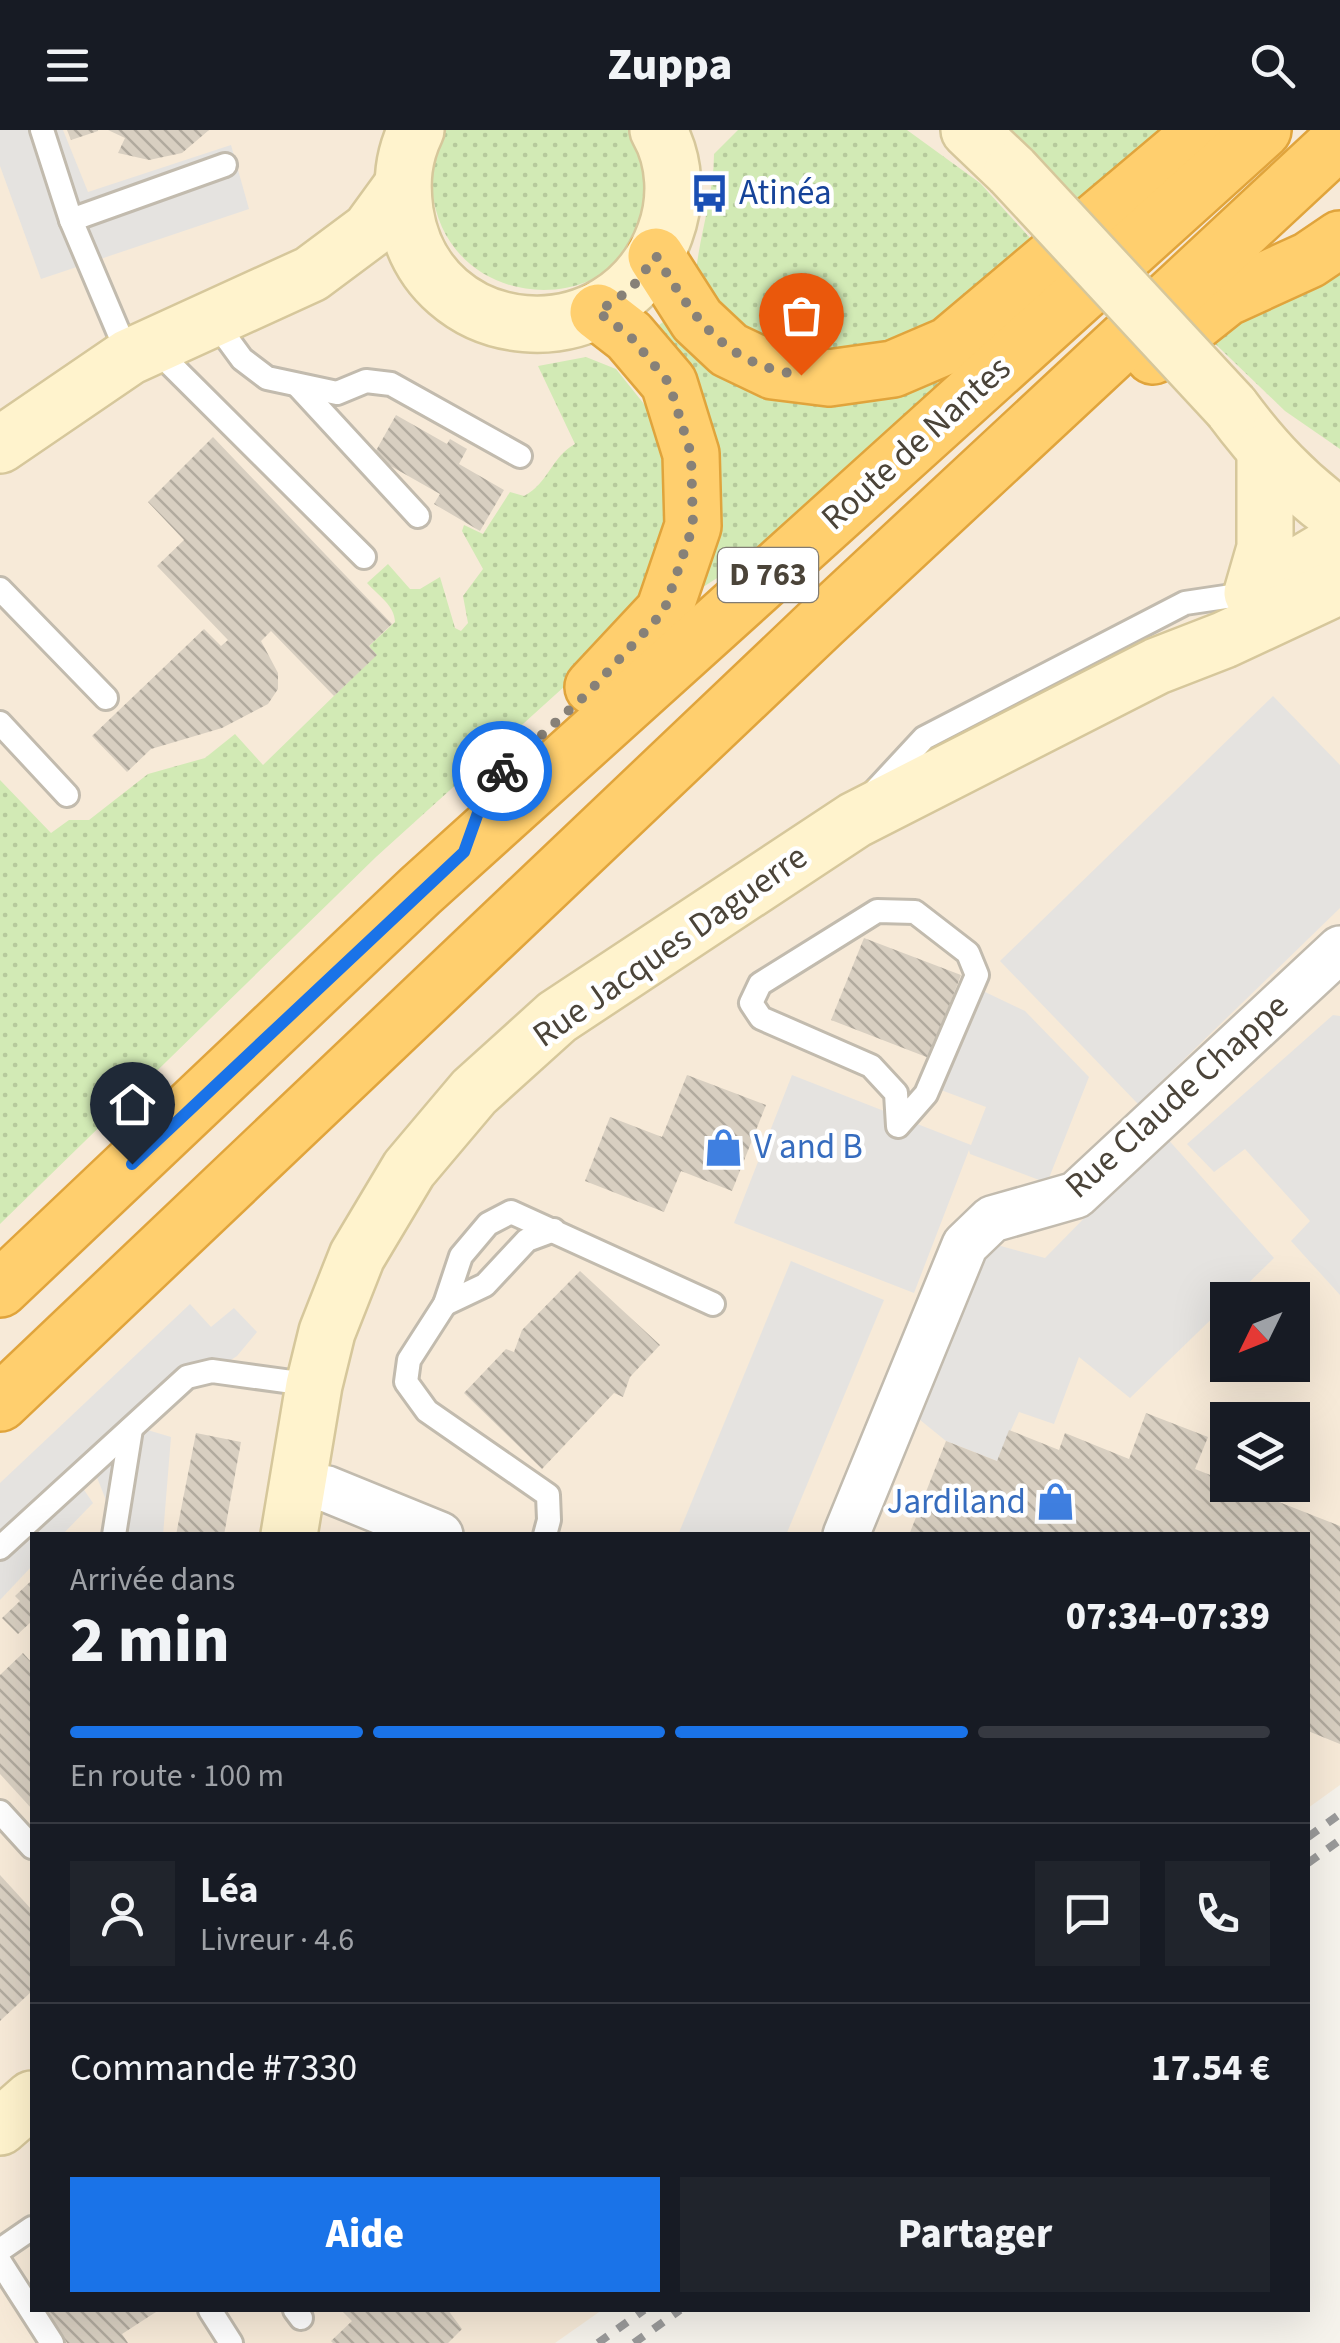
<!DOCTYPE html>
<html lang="fr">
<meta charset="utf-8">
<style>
body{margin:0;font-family:"Source Sans 3",sans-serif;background:#20242c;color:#f1f3f6;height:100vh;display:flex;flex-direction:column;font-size:38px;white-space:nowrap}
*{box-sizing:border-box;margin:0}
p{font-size:32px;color:#9ea1a6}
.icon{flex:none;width:55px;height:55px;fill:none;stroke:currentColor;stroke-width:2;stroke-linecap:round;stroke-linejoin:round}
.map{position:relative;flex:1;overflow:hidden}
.side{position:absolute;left:30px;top:1402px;width:1280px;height:780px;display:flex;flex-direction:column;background:#171b24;border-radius:0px;box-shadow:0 10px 40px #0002}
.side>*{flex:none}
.needle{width:65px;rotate:227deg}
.controls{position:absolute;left:1210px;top:1152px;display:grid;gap:20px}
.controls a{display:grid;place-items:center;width:100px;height:100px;border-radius:0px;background:#171b24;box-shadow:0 10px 40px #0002;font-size:50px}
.pin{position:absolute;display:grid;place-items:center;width:85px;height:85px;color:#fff;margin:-102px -42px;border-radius:50% 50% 50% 0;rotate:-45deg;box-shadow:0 0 10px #0007}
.pin .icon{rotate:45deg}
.courier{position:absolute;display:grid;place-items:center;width:100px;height:100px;margin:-50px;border:8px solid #1a73e8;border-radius:50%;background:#fff;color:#222;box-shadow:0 2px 12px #0007}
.summary em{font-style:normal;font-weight:800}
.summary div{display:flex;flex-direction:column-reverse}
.summary{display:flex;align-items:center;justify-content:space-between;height:170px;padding:0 40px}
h1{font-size:65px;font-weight:800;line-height:75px}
.bar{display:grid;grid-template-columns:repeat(4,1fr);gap:15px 10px;align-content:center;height:120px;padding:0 40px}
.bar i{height:12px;border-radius:8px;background:#363941}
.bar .selected{background:#1a73e8}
.bar p{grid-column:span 4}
.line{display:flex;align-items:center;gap:25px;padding:0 40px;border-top:2px solid #363941}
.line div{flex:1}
.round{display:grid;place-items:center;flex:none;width:105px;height:105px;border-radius:0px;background:#20242c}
.button{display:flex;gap:20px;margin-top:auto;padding:20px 40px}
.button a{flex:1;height:115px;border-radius:0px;background:#1a73e8;color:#fff;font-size:40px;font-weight:800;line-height:115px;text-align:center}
.button a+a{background:#20242c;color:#f1f3f6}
header{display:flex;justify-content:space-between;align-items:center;height:130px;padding:0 40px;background:#171b24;font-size:45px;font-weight:800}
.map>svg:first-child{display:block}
.commercial{fill:#f7ead8;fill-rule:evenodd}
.grass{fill:url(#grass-dots)}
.parking{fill:#e5e3e0}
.building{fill:url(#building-back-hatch)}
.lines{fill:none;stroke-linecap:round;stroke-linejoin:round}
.lane-casing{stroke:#c2bbae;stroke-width:28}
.street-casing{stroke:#c2bbae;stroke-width:50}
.secondary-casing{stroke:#d6c79b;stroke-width:60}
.highway-casing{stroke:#e0a43c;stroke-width:60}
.lane{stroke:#fff;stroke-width:22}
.street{stroke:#fff;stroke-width:45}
.secondary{stroke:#fff3cd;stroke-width:55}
.highway{stroke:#ffcf6e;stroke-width:55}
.rail{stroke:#9a9a9a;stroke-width:8;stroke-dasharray:12 12;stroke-linecap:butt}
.secondary-bridge-casing{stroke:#d6c79b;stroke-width:60;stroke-linecap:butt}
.secondary-bridge{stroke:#fff3cd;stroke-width:55}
.done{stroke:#878178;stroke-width:10;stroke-dasharray:0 18}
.route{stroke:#1a73e8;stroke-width:12}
.labels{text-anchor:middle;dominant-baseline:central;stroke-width:9;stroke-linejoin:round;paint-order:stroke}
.shield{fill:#fff;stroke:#817c74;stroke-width:2.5}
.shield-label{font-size:32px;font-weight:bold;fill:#4b4439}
.transit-label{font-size:35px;fill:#164399;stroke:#fff;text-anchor:start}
.street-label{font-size:35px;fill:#4b4439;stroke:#fff}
.shop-label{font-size:35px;fill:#366cbe;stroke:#fff;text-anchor:start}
</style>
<header><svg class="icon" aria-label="menu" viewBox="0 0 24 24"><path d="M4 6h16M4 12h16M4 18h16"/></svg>Zuppa<svg class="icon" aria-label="search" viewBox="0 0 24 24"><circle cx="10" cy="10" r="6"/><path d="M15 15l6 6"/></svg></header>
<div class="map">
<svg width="1340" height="2213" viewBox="0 0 1340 2213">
<defs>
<pattern id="grass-dots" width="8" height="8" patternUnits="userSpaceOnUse" patternTransform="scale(2.5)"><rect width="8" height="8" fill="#d2eab5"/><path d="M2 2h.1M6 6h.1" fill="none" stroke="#b6ca9c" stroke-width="1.8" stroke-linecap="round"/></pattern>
<pattern id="building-back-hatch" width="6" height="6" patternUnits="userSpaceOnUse" patternTransform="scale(2.5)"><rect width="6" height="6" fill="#d8cfc1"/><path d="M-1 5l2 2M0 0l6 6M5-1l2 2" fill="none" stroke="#b1aa9e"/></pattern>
</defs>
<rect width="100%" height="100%" fill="#f6f3ec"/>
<!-- commercial -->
<path class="commercial" d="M0,0H1340V1655L1308,1678V1405H32V2180H602L555,2213H0ZM1228,1170H1292V1235H1228ZM1228,1290H1292V1355H1228Z"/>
<!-- grass -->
<g class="grass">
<path d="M443,0H640C643,20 653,57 649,76C625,194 445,187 432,59C430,40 433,17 443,0Z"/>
<path d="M738,0H907L980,53L1042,121L914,214L818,233L766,219L695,155C697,110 714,69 714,24Z"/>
<polygon points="1010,0 1164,0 1084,79"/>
<polygon points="1340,115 1340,319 1285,281 1205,204"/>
<polygon points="1028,184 750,427 689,466 647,204 671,186 742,242"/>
<path d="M586,227L616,239L652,284L674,349L675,409L643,476L597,527L376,727L0,1094V650L51,703L69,690H89L148,644L205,628L235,604L263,635L376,525L369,516L395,492C395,476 378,465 367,453L388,434L410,459H420L440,447L455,498L461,501L468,493L463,466L483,439L462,401L464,395L483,404L510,362L524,366C548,354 552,326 575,314L538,236Z"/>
</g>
<!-- parking -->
<g class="parking">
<polygon points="0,0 63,0 88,62 231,15 249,79 41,149 0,36"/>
<polygon points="1273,566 1340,635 1340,778 1138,974 1000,831"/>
<polygon points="983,861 1025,881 1089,947 1047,1053 970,1024 969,1020 914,1163 734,1093 792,945 971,1015 986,977 941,960"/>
<polygon points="1333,885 1340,886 1340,1165 1291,1111 1310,1091 1245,1019 1214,1042 1187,1014"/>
<polygon points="1165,1006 1274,1128 1231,1170 1228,1170 1227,1174 1130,1268 1079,1227 1054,1294 1019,1282 997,1331 946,1311 914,1285 986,1112 1045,1128"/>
<polygon points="791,1131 884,1170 786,1405 678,1405"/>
<polygon points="190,1174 211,1197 234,1178 257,1202 237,1226 179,1264 144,1299 171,1307 163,1405 120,1405 96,1345 80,1354 93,1373 62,1405 32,1405 32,1436 0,1470 0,1353"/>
</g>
<!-- building -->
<g class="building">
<polygon points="67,0 98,0 98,1 71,10"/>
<polygon points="108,0 209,0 182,23 149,30 118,23 125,8"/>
<polygon points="396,285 447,314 450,309 467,319 459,334 504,360 480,401 434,374 440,364 373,326"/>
<polygon points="213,307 392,494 369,516 377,525 334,566 271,501 261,511 278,543 278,559 268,574 222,598 151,619 127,642 92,606 204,499 221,516 228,510 157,436 184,410 148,372"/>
<polygon points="864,808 961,845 929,928 831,890"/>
<polygon points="687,945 766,975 732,1061 681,1041 664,1082 585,1051 610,987 662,1007"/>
<polygon points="580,1141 660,1215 630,1247 623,1267 614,1263 542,1339 464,1263 506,1219 514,1222 522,1200"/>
<polygon points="1146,1283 1208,1307 1195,1339 1228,1352 1228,1355 1236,1355 1340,1396 1340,1614 1308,1601 1308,1405 909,1405 946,1311 997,1331 1009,1300 1059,1320 1065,1303 1129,1329"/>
<polygon points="196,1303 241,1312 224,1405 176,1405"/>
<polygon points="32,1450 32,1491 18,1504 2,1488 20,1471 15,1466"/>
<polygon points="23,1523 32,1533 32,1679 0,1644 0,1545"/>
<polygon points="0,1745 32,1780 32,1861 0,1891"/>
<polygon points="46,2180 159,2180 122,2204 128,2213 67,2213"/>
<polygon points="341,2180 448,2180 462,2199 448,2213 333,2213 331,2211 352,2191"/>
</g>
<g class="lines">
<defs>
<g id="lane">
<polyline points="42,0 71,90 129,227"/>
<polyline points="71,90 225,35"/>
<polyline points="212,188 242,229 267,248 337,263 366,251 391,254 520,326"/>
<polyline points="154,218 364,427"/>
<polyline points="299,257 418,386"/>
<polyline points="0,459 106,568"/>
<polyline points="0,593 67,665"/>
<polyline points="873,663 924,608 1185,473 1252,463"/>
<polygon points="877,781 915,782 968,823 977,845 926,964 898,996 896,963 871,936 761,888 751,873 760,854"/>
<polyline points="445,1174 485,1155 527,1110 554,1100"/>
<polyline points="114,1405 131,1299"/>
<polyline points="545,1405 549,1390 548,1365 427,1281 406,1252 409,1230 445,1174 461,1126 488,1094 511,1082 713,1174"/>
<polyline points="0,1418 187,1247 212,1241 314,1255"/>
<polyline points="0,1682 32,1717"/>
<polyline points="0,2120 32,2098"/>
<polyline points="0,2132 52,2213"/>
<polyline points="210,2180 231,2213"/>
<polyline points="295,2180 301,2188"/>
</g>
<g id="street">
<polyline points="299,1354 327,1359 440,1405"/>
<polyline points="846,1405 965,1115 992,1089 1076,1065 1340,819"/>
</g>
<g id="secondary">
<path d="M416,0C403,27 401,52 405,81C426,220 617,235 665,103C677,71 676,31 658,0"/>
<polyline points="969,0 1012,41"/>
<path d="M1231,277C1263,320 1296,356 1340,387"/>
<polyline points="0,315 129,227 311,144 370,100 402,56"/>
<polyline points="1259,459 1340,411"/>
<polyline points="1252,463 1265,418 1265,322"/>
<polyline points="289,1405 314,1255 327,1202 357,1126 409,1039 474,962 557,887 855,690 1157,536 1224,510 1340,456"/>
<polyline points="0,1997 32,1969"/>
</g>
<g id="highway">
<polyline points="656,126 697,190 729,220 773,241 829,248 893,239 949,215 1204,0"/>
<polyline points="1153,226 1226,168 1309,130 1340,109"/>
<polyline points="593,557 664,481 693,396 691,324 669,253 629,206 598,182"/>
<polyline points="0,1159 420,761 1263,0"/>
<polyline points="0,1273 822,492 1340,10"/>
</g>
</defs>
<!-- lane casing -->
<use href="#lane" class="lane-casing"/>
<!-- street casing -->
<use href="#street" class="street-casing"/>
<!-- secondary casing -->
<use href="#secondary" class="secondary-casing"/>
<!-- highway casing -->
<use href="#highway" class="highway-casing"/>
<!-- lane -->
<use href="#lane" class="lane"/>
<!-- street -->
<use href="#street" class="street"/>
<!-- secondary -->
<use href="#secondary" class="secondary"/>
<!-- highway -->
<use href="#highway" class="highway"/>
<!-- rail -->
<g class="rail">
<polyline points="1308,1707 1340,1684"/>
<polyline points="1308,1733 1340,1710"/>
<polyline points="598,2213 644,2180"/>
<polyline points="634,2213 680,2180"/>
</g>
<defs>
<polyline id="secondary-bridge" points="1012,41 1231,277"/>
</defs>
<!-- secondary-bridge casing -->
<use href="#secondary-bridge" class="secondary-bridge-casing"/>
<!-- secondary-bridge -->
<use href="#secondary-bridge" class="secondary-bridge"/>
</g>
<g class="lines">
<!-- done -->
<path class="done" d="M502,641L588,563L664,481L693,396L691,324L669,253L630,206L598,182L631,159L656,126C694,188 724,235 801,245"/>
<!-- route -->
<polyline class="route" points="132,1034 464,722 489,652 502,641"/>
</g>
<!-- icons -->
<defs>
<symbol id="bus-bare" viewBox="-9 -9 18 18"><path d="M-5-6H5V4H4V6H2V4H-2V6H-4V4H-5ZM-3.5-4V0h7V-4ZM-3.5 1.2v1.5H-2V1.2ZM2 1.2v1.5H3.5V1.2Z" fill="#1a4fb4" stroke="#fff" stroke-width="2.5" paint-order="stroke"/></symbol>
<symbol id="shop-bare" viewBox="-9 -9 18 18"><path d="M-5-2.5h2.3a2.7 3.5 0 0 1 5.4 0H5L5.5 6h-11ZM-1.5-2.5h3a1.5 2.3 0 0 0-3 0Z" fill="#3f7fe0" stroke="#fff" stroke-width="2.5" paint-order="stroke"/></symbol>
</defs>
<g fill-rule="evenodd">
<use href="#bus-bare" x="682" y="36" width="55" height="55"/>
<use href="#shop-bare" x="696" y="990" width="55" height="55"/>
<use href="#shop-bare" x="1028" y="1344" width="55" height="55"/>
</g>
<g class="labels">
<!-- shield labels -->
<rect class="shield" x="718" y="418" width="100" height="54" rx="8"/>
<g class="shield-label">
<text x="768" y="445">D 763</text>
</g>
<!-- transit labels -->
<g class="transit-label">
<text x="739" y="63">Atinéa</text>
</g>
<!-- street labels -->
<g class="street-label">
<text transform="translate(916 313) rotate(-42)">Route de Nantes</text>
<text transform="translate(670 816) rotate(-35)">Rue Jacques Daguerre</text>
<text transform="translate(1177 966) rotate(-42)">Rue Claude Chappe</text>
</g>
<!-- shop labels -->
<g class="shop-label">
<text x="754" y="1017">V and B</text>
<text x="1026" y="1372" text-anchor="end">Jardiland</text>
</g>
</g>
</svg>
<div class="controls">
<a><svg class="needle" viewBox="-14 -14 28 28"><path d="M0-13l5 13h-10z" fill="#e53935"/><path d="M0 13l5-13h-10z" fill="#9ea1a6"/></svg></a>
<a><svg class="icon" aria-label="layers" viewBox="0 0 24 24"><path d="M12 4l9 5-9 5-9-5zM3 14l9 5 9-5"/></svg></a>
</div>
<div class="pin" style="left:801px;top:245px;background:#ea580c"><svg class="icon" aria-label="bag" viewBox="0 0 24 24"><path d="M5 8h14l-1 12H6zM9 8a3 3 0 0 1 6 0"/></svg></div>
<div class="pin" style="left:132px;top:1034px;background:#1f2937"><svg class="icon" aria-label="home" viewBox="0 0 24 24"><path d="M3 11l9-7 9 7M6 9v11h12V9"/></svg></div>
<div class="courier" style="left:502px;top:641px"><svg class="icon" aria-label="bike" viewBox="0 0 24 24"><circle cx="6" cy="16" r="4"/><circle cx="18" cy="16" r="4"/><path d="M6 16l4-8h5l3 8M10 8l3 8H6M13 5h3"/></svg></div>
<section class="side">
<div class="summary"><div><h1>2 min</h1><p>Arrivée dans</p></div><em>07:34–07:39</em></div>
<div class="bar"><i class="selected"></i><i class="selected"></i><i class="selected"></i><i></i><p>En route · 100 m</p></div>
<div class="line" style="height:180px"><a class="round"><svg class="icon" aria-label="person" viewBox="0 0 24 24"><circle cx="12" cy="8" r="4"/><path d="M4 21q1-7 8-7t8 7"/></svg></a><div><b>Léa</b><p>Livreur · 4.6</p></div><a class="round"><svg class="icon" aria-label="chat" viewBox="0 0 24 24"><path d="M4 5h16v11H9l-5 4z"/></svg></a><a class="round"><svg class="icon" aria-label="phone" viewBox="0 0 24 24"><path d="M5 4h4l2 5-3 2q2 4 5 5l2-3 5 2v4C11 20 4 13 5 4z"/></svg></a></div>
<div class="line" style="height:130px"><div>Commande #7330</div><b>17.54 €</b></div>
<div class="button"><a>Aide</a><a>Partager</a></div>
</section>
</div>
